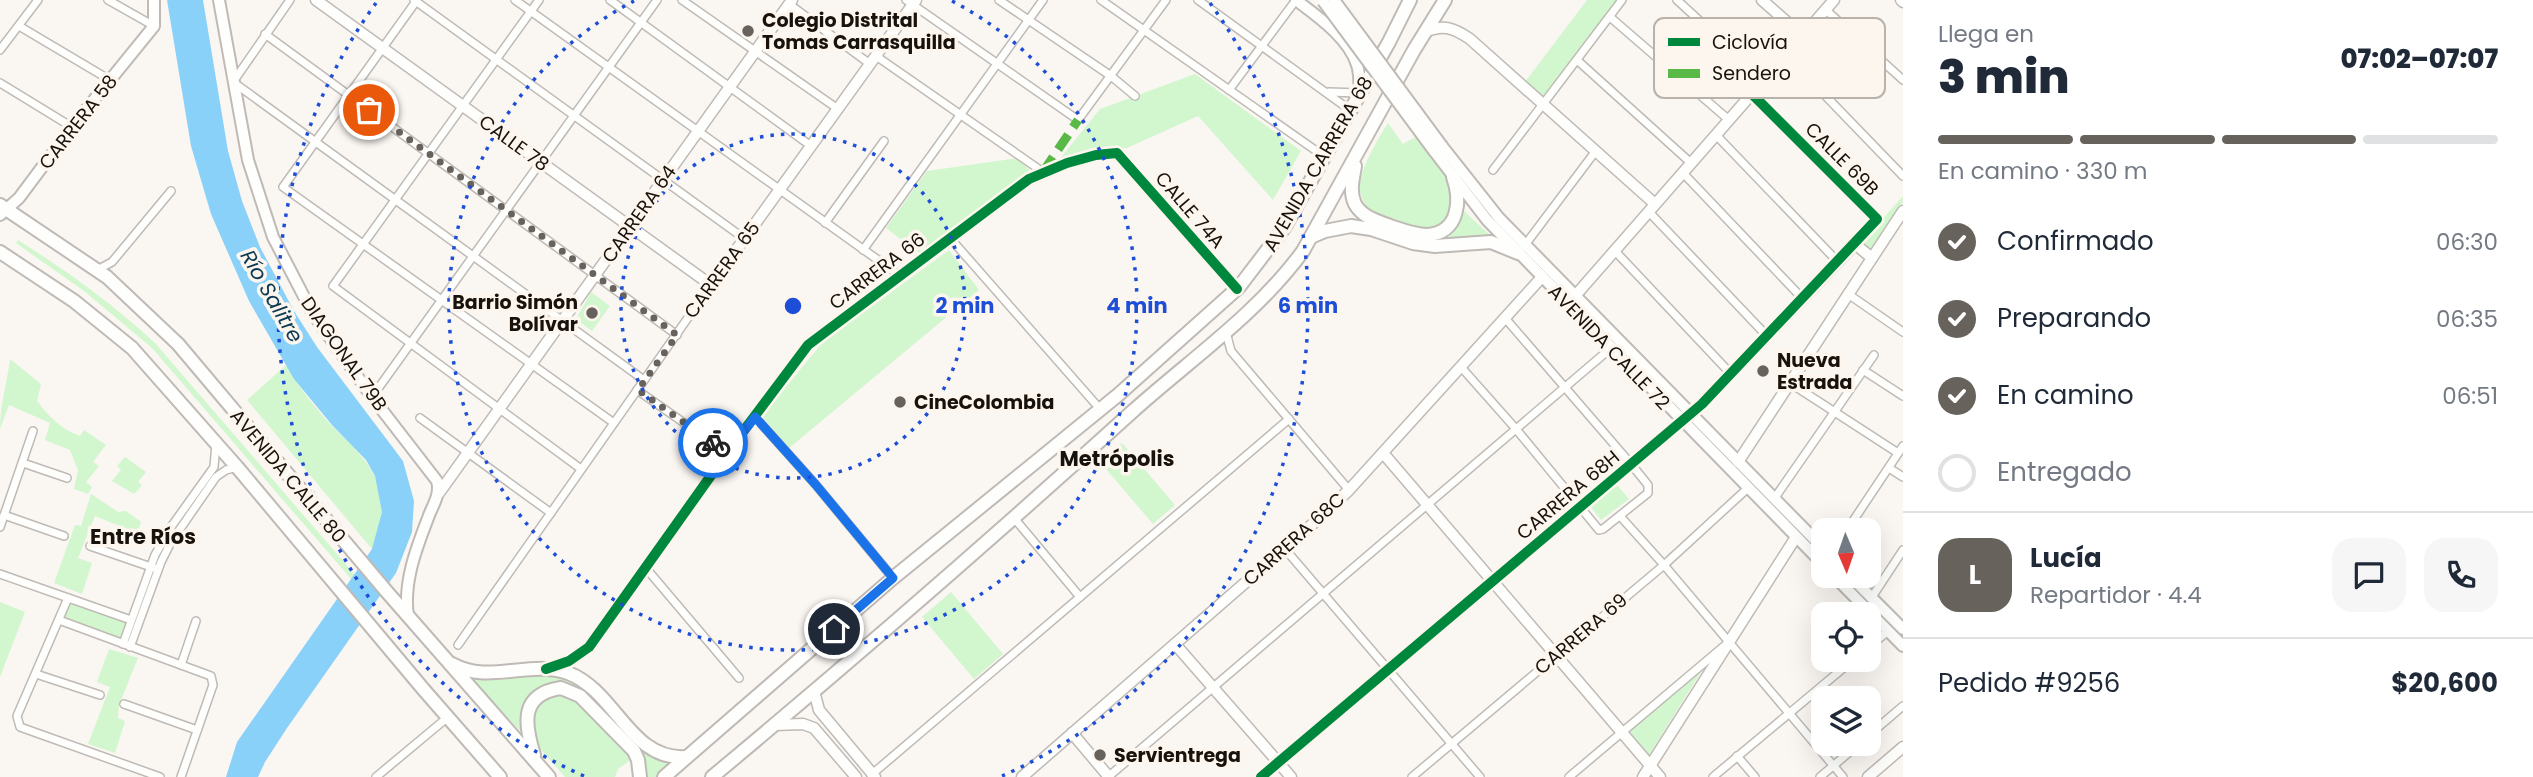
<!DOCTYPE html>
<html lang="es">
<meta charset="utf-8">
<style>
body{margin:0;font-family:Poppins,sans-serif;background:#f6f6f7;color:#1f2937;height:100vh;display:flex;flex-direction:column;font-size:26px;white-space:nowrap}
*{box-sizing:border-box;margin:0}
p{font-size:23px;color:#747a83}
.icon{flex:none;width:38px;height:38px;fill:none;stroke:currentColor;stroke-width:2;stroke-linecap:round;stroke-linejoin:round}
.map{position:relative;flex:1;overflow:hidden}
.details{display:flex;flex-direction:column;background:#fff;width:630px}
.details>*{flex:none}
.needle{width:46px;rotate:178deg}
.controls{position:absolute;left:1811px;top:518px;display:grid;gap:14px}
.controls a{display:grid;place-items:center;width:70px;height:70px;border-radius:14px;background:#fff;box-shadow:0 7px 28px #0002;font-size:35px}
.pin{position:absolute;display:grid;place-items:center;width:60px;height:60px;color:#fff;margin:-30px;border:4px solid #fff;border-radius:50%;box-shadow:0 2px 7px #0007}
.courier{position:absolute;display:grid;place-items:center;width:70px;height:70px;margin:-35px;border:5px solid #1a73e8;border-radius:50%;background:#fff;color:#222;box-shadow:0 2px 9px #0007}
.head em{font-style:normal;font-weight:800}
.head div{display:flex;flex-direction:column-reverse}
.head{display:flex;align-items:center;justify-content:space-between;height:119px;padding:0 35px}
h1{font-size:46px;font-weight:800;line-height:52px}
.bar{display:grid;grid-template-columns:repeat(4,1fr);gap:10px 7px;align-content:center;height:84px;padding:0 35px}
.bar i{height:9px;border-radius:5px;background:#e0e1e3}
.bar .active{background:#67625c}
.bar p{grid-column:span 4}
.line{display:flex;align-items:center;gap:18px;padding:0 35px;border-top:2px solid #e0e1e3}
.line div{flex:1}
.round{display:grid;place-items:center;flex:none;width:74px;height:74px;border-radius:21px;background:#f6f6f7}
ol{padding:0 35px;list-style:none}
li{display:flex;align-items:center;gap:21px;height:77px}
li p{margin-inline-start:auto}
li .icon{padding:7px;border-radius:50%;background:#67625c;color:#fff;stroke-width:4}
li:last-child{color:#747a83}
li i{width:38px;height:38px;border:4px solid #e0e1e3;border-radius:50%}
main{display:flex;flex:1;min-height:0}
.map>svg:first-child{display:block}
.green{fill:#d2f7ce}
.water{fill:#8ad1f9}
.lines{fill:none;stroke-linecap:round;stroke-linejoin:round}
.minor-casing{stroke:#bfbab5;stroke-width:10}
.tertiary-casing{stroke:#bfbab5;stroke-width:13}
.secondary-casing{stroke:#bfbab5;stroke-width:14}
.primary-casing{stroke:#bfbab5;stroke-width:16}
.trunk-casing{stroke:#bfbab5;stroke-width:16}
.minor{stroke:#fefefd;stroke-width:7}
.tertiary{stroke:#fefefd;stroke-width:10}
.secondary{stroke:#fefefd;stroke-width:10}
.primary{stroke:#fefefd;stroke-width:12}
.trunk{stroke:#fefefd;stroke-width:12}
.secondary-bridge-casing{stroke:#bfbab5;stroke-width:14;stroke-linecap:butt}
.secondary-bridge{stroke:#fefefd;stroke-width:10}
.quiet{stroke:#58b947;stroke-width:9;stroke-dasharray:18 9;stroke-linecap:butt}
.cycleway-casing{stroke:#fdf6ee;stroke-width:15}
.cycleway{stroke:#00873e;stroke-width:10}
.done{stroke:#67625c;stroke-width:7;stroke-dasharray:0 12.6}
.route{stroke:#1a73e8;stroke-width:9}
.ring{fill:none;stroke:#1d4ed8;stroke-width:3.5;stroke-dasharray:3.5 7}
.poi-dot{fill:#67625c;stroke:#fdf6ee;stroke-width:2.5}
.labels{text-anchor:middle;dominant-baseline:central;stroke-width:7;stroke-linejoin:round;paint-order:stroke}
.poi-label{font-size:19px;font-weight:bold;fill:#18120c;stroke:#fdf6ee;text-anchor:start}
.street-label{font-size:19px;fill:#18120c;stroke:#fdf6ee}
.water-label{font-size:21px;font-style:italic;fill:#0d3a52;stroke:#fdf6ee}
.neighbourhood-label{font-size:21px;font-weight:bold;fill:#18120c;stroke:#fdf6ee}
.key{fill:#fdf6ee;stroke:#b8b2aa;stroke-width:2}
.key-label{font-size:19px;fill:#18120c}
.centre{fill:#1d4ed8;stroke:#fdf6ee;stroke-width:3.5}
.ring-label{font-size:21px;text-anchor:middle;font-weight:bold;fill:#1d4ed8;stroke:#fdf6ee;stroke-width:7;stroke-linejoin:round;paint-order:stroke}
</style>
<main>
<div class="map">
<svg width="1903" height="777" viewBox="0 0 1903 777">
<rect width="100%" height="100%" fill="#faf6f2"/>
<!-- green -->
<g class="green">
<polygon points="1587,0 1619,0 1543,98 1525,82"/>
<polygon points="1195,74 1301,151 1273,200 1198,116 1127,148 1106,147 1058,161 1100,109"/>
<path d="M1388,123L1403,144L1417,136C1426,148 1447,171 1450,184C1455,203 1451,229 1427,230C1415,231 1402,223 1391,219C1383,216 1373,214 1367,207C1363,202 1360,194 1360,187C1360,168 1378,139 1388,123Z"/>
<polygon points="1018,158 1030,171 920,254 886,228 927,171"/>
<path d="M1903,196C1903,214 1885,232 1874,247L1867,248L1863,241Z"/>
<polygon points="1463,210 1491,236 1440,240 1420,239 1459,219"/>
<path d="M18,240C67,271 113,304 155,343L362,583L358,587L152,348L84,291L16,243Z"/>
<polygon points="949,250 979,290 789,448 762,416 823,342"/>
<polygon points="591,292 610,306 592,331 576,319"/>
<path d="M10,359L41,384L37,401C48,416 61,429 80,436L84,430L106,445L93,462L99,466L86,482L92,487L88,494L74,489L78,470L70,450L45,440L50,423L9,405L0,429C0,405 7,383 10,359Z"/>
<path d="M286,365C298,386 315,408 332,426C357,450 384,474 382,512C381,525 376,537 372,549L247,400Z"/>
<polygon points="1122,443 1175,505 1153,524 1100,462"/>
<polygon points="125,457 146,472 138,482 142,485 134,494 112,481 121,470 117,466"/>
<polygon points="1617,485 1629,499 1601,520 1590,506"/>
<polygon points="91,494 118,512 126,511 141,522 137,533 95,516 78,558 92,563 82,594 54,583 75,525 81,526"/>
<polygon points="951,592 1003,654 974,679 922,617"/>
<polygon points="0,602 25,612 0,677"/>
<polygon points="69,602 127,622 122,639 63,619"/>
<polygon points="109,649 138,658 119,705 118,718 125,721 115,753 88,744 110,687 97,682"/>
<polygon points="1704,667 1649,755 1628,730"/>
<path d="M542,674L567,677L594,695L650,757L673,765L659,777H643V763L584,695C566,682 551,680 532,694L523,734L469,677L493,678Z"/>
<polygon points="552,693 575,698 633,758 618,769 615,777 565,777 534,742 533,707"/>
</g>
<!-- water -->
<polygon class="water" points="167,0 203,0 228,151 242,201 260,247 294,311 317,347 403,461 414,501 412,532 396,573 287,728 265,762 258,777 226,777 237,742 372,549 382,512 375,476 366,460 332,425 294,379 249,301 211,214 191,146"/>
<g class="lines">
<defs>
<g id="minor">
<polyline points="108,0 154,26"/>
<polyline points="290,0 233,82 644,380"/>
<polyline points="414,0 745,239"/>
<polyline points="417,0 283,187 614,423"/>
<polyline points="515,0 899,275"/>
<polyline points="539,0 333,286 581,469"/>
<polyline points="610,0 811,146"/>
<polyline points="682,0 838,109"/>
<polyline points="906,0 1078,120 1166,0"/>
<polyline points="999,0 1111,76 1135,96"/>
<polyline points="1101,0 1325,157"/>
<polyline points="1198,0 1350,110"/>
<polyline points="1677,0 1764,80"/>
<polyline points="789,4 870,64"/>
<polyline points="1826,10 1903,80"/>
<polyline points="1610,17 1729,120"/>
<polyline points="19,26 110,80"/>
<polyline points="265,34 677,335"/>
<polyline points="0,50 38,0"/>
<polyline points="1786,55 1903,176"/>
<polyline points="876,56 1043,172"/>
<polyline points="1577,60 1691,163"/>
<polyline points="0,83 72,127"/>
<polyline points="1229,90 1296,0"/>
<polyline points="1329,92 1359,93"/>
<polyline points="1752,94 1877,219 1855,244"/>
<polyline points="1716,135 1838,262"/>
<polyline points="1493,170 1622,0"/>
<polyline points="1683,173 1803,299"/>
<polyline points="1649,212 1767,336"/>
<polyline points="825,223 884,141"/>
<polyline points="950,238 1100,409"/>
<polyline points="1525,245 1595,152"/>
<polyline points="863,250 1043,0"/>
<polyline points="1615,251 1731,374"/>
<polyline points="97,270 112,262 171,191"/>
<polyline points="1848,294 1903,332"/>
<polyline points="1226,332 1231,351 1349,490"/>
<polyline points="1461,367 1516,429 1599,530 1603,529 1648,493 1648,485 1631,464 1505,318"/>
<polyline points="1863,370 1903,396"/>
<polyline points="1790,383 1898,453"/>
<polyline points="637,390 727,453"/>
<polyline points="372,397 657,0"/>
<polyline points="755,417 816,485 893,578"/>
<polyline points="420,418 551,513"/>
<polyline points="23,463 67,478"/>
<polyline points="1889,468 1903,477"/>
<polyline points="1774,499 1874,355"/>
<polyline points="4,515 64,536"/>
<polyline points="1620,516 1664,565 1843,777"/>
<polyline points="1014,518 1080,597"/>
<polyline points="0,527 33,431"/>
<polyline points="1847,530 1903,446"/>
<polyline points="90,546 154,568"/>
<polyline points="1285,549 1480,777"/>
<polyline points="645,567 739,678"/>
<polyline points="0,574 131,620"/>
<polyline points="1872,597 1903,550"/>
<polyline points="68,598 17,716 20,727 160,777"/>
<polyline points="59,620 211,676 213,685 181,777"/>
<polyline points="123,644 155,555 171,527 214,467 216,444"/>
<polyline points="458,645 711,285"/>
<polyline points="130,647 161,562 171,542 216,477 226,470 237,467"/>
<polyline points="1869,647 1888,631"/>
<polyline points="181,665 196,621"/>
<polyline points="553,667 569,661 589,647 727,453 808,345 1029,179 1067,163 1096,155 1117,153 1237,289"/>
<polyline points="36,674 100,695"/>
<polyline points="124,704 197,730"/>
<polyline points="1869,735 1903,706"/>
<polyline points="1737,756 1755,777"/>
<polyline points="871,775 1289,419"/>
<polyline points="376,777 448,717"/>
<polyline points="1108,777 1611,348"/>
<polyline points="1412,777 1664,565 1748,488"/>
<polyline points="1569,777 1723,647"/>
<polyline points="1713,777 1853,660"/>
<polyline points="1820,777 1859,744"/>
</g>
<g id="tertiary">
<polyline points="316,0 711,285 916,0"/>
<polyline points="1762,0 1803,36"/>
<polyline points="1901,0 1903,2"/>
<path d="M1425,32C1444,24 1454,28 1470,39L1655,204"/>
<polyline points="1575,296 1834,0"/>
<polyline points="1383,453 1660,777"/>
<polyline points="1738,462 1903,211"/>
<polyline points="439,493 792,0"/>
<polyline points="1175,644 1291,777"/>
<polyline points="814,691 819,710 875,777"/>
<polyline points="774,725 803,724 814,728 856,777"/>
<polyline points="1072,733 1109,777"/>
<polyline points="1022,777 1316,521 1349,490 1542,277"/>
<polyline points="1261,777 1702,404 1855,244 1872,258"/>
<polyline points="1643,777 1796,537"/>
<polyline points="1868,777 1903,747"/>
</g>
<g id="secondary">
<path d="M219,0L248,160L273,237L313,314L372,397L437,481C441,495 432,506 428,518C416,549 403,583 408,616"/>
<path d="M1296,0C1317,16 1349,38 1357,65C1360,73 1359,84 1360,93"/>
<polyline points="1442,146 1499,218 1824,549"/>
<polyline points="1434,151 1487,220 1824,565"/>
<polyline points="0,215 19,198 72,127 154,26 154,0"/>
<polyline points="1834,576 1903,646"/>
<polyline points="1850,576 1903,629"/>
</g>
<g id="primary">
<path d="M1355,166C1353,179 1349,191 1355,204C1362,217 1377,221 1390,226C1402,230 1415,235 1427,235C1460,233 1461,199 1453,177"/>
<polyline points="1311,237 1325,231 1351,226 1371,229 1413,243 1435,246 1491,242 1518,253"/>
<polyline points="664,777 893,578 1118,395 1239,287 1284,228 1389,42 1410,0"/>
<path d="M712,777C855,658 995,536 1133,411C1191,359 1257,314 1303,251L1414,50L1445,0"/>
</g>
<g id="trunk">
<polyline points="0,205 107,277 178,344 387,592 549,777"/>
<polyline points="0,252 74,301 132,348 237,467 424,690 500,777"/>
<path d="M452,664C489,685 530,659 568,673C616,691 630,761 686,757"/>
<path d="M534,755C524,723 520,694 561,688L580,696L634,751L638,760L640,777"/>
</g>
</defs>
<!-- minor casing -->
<use href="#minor" class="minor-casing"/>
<!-- tertiary casing -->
<use href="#tertiary" class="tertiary-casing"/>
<!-- secondary casing -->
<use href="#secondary" class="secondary-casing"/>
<!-- primary casing -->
<use href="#primary" class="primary-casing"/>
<!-- trunk casing -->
<use href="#trunk" class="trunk-casing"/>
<!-- minor -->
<use href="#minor" class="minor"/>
<!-- tertiary -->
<use href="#tertiary" class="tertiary"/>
<!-- secondary -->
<use href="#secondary" class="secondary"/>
<!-- primary -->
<use href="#primary" class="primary"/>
<!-- trunk -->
<use href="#trunk" class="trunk"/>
<defs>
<g id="secondary-bridge">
<polyline points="1334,0 1442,146"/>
<polyline points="1323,1 1434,151"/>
</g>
</defs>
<!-- secondary-bridge casing -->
<use href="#secondary-bridge" class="secondary-bridge-casing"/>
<!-- secondary-bridge -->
<use href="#secondary-bridge" class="secondary-bridge"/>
<!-- quiet -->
<polyline class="quiet" points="1043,172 1078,120"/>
<defs>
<g id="cycleway">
<polyline points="546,669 569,661 589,647 727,453 808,345 1029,179 1067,163 1096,155 1117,153 1237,289"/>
<polyline points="1261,777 1702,404 1877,219 1752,94"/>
</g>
</defs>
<!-- cycleway casing -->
<use href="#cycleway" class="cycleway-casing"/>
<!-- cycleway -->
<use href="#cycleway" class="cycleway"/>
</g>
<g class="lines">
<!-- done -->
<polyline class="done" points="369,110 677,335 638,390 713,443"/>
<!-- route -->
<polyline class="route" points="713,443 727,453 755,417 816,485 893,578 834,629"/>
</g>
<!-- distance rings -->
<g class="ring">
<circle cx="793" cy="306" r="172"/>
<path d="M952 1A344 344 0 1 1 634 1"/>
<path d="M584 776A515 515 0 0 1 376 3M1210 3A515 515 0 0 1 1002 776"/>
</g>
<!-- markers -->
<g class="poi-dot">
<circle cx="748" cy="31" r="7"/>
<circle cx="592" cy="313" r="7"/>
<circle cx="1763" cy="371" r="7"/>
<circle cx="900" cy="402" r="7"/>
<circle cx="1100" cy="755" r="7"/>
</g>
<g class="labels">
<!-- poi labels -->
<g class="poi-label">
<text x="762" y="20">Colegio Distrital<tspan x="762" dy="22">Tomas Carrasquilla</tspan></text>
<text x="578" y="302" text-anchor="end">Barrio Simón<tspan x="578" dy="22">Bolívar</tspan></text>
<text x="1777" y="360">Nueva<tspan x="1777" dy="22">Estrada</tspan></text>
<text x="914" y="402">CineColombia</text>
<text x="1114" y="755">Servientrega</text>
</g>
<!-- street labels -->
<g class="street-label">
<text transform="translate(78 122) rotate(-52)">CARRERA 58</text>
<text transform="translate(514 143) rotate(36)">CALLE 78</text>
<text transform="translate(1842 159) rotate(45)">CALLE 69B</text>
<text transform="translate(1318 164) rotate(-60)">AVENIDA CARRERA 68</text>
<text transform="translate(1190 210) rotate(49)">CALLE 74A</text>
<text transform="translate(639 214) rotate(-55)">CARRERA 64</text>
<text transform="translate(722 270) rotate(-54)">CARRERA 65</text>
<text transform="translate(877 271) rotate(-37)">CARRERA 66</text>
<text transform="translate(1609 347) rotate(46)">AVENIDA CALLE 72</text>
<text transform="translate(344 354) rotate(55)">DIAGONAL 79B</text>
<text transform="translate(288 476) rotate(50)">AVENIDA CALLE 80</text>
<text transform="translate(1568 495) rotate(-40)">CARRERA 68H</text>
<text transform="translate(1294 539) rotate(-42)">CARRERA 68C</text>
<text transform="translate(1581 634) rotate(-40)">CARRERA 69</text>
</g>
<!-- water labels -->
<g class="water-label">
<text transform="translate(272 296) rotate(60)">Río Salitre</text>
</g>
<!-- neighbourhood labels -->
<g class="neighbourhood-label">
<text x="1117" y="458">Metrópolis</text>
<text x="143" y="536">Entre Ríos</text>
</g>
</g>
<!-- legend -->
<rect x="1654" y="18" width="231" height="80" rx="10" class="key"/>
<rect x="1668" y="38" width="32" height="8" fill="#00873e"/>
<rect x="1668" y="69" width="32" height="9" fill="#58b947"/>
<g class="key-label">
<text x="1712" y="49">Ciclovía</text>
<text x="1712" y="80">Sendero</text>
</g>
<circle cx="793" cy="306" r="10" class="centre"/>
<g class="ring-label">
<text x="965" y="313">2 min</text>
<text x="1137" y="313">4 min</text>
<text x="1308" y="313">6 min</text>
</g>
</svg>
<div class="controls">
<a><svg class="needle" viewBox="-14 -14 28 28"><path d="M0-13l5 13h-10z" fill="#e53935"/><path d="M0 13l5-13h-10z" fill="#747a83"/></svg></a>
<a><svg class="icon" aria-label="locate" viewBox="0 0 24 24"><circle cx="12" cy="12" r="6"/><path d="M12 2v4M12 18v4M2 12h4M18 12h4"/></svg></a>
<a><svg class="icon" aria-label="layers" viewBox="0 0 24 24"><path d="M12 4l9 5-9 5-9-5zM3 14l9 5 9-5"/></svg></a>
</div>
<div class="pin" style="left:369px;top:110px;background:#ea580c"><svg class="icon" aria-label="bag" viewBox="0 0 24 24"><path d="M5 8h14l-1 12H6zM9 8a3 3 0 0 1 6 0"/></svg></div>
<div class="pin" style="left:834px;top:629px;background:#1f2937"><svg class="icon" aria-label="home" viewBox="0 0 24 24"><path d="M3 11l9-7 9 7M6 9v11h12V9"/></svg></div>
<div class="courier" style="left:713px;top:443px"><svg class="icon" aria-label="bike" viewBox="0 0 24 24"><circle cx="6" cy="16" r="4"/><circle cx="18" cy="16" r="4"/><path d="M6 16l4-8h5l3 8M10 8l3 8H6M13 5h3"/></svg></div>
</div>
<section class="details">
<div class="head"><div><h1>3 min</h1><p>Llega en</p></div><em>07:02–07:07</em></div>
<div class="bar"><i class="active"></i><i class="active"></i><i class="active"></i><i></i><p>En camino · 330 m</p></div>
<ol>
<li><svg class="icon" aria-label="check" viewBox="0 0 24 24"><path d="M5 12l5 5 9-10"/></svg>Confirmado<p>06:30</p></li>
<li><svg class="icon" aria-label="check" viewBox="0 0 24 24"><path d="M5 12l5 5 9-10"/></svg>Preparando<p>06:35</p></li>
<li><svg class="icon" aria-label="check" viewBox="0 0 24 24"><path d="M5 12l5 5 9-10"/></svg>En camino<p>06:51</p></li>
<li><i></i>Entregado</li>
</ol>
<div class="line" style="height:126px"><b class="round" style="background:#67625c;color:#fff">L</b><div><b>Lucía</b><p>Repartidor · 4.4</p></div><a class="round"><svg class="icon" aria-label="chat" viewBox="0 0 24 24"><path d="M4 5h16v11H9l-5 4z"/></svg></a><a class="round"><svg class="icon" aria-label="phone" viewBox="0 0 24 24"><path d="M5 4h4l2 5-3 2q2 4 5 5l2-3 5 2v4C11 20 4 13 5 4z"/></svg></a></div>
<div class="line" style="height:91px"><div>Pedido #9256</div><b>$20,600</b></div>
</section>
</main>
